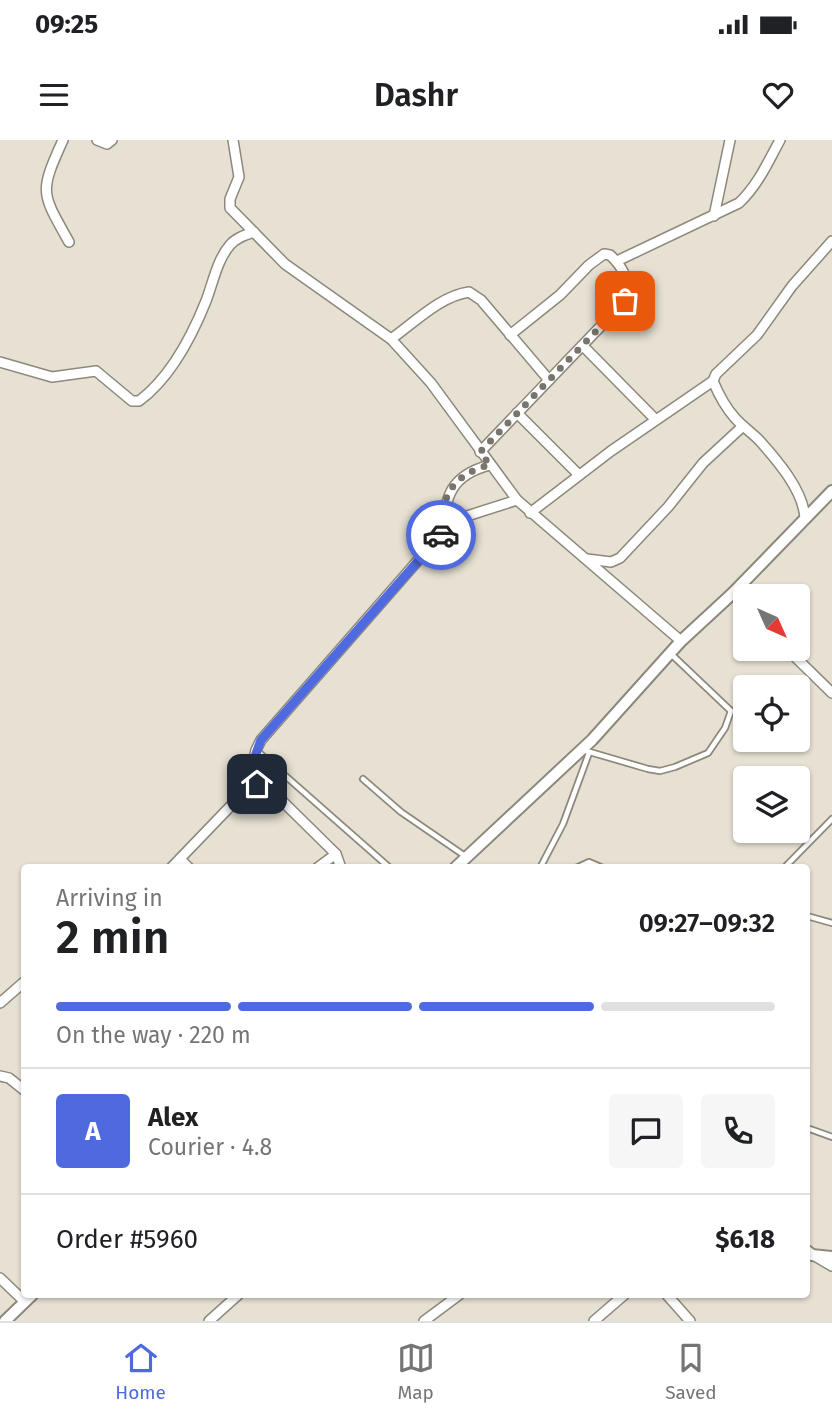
<!DOCTYPE html>
<meta charset="utf-8">
<style>
body{margin:0;font-family:"Fira Sans",sans-serif;background:#f6f6f6;color:#202124;height:100vh;display:flex;flex-direction:column;font-size:26px;white-space:nowrap}
*{box-sizing:border-box;margin:0}
p{font-size:23px;color:#757577}
.icon{flex:none;width:38px;height:38px;fill:none;stroke:currentColor;stroke-width:2;stroke-linecap:round;stroke-linejoin:round}
.map{position:relative;flex:1;overflow:hidden}
.panel{position:absolute;left:21px;top:724px;width:789px;height:434px;display:flex;flex-direction:column;background:#fff;border-radius:7px;box-shadow:0 2px 5px #0004}
.panel>*{flex:none}
.needle{width:46px;rotate:135deg}
.fabs{position:absolute;left:733px;top:444px;display:grid;gap:14px}
.fabs a{display:grid;place-items:center;width:77px;height:77px;border-radius:7px;background:#fff;box-shadow:0 2px 5px #0004;font-size:35px}
.pin{position:absolute;display:grid;place-items:center;width:60px;height:60px;color:#fff;margin:-30px;border-radius:14px;box-shadow:0 4px 10px #0006}
.courier{position:absolute;display:grid;place-items:center;width:70px;height:70px;margin:-35px;border:5px solid #4f6adf;border-radius:50%;background:#fff;color:#222;box-shadow:0 2px 9px #0007}
.overview em{font-style:normal;font-weight:600}
.overview div{display:flex;flex-direction:column-reverse}
.overview{display:flex;align-items:center;justify-content:space-between;height:119px;padding:0 35px}
h1{font-size:46px;font-weight:600;line-height:52px}
.bar{display:grid;grid-template-columns:repeat(4,1fr);gap:10px 7px;align-content:center;height:84px;padding:0 35px}
.bar i{height:9px;border-radius:5px;background:#e0e0e0}
.bar .current{background:#4f6adf}
.bar p{grid-column:span 4}
.line{display:flex;align-items:center;gap:18px;padding:0 35px;border-top:2px solid #e0e0e0}
.line div{flex:1}
.round{display:grid;place-items:center;flex:none;width:74px;height:74px;border-radius:7px;background:#f6f6f6}
.status{display:flex;justify-content:space-between;align-items:center;height:49px;padding:0 35px;background:#fff;direction:ltr}
.status svg{height:19px;fill:currentColor}
header{display:flex;justify-content:space-between;align-items:center;height:91px;padding:0 35px;background:#fff;font-size:32px;font-weight:600}
.tabs{display:flex;justify-content:space-around;align-items:center;height:98px;border-top:2px solid #e0e0e0;background:#fff;font-size:19px;color:#757577}
.tabs a{display:grid;justify-items:center;gap:4px}
.tabs .current{color:#4f6adf}
.map>svg:first-child{display:block}
.lines{fill:none;stroke-linecap:round;stroke-linejoin:round}
.service-casing{stroke:#8d887b;stroke-width:8}
.minor-casing{stroke:#8d887b;stroke-width:12}
.tertiary-casing{stroke:#8d887b;stroke-width:14}
.service{stroke:#fff;stroke-width:4.5}
.minor{stroke:#fff;stroke-width:9}
.tertiary{stroke:#fff;stroke-width:10}
.done{stroke:#78756c;stroke-width:7;stroke-dasharray:0 12.6}
.route{stroke:#4f6adf;stroke-width:9}
</style>
<div class="status"><b>09:25</b><svg viewBox="0 0 49 12"><path d="M0 12V9h3v3zM5 12V6h3v6zM10 12V3h3v9zM15 12V0h3v12zM26 1h20v11H26zM47 4h2v5h-2z"/></svg></div>
<header><svg class="icon" aria-label="menu" viewBox="0 0 24 24"><path d="M4 6h16M4 12h16M4 18h16"/></svg>Dashr<svg class="icon" aria-label="heart" viewBox="0 0 24 24"><path d="M12 20l-8-8c-3-5 5-10 8-4 3-6 11-1 8 4z"/></svg></header>
<div class="map">
<svg width="832" height="1181" viewBox="0 0 832 1181">
<rect width="100%" height="100%" fill="#e7e1d3"/>
<g class="lines">
<defs>
<g id="service">
<polyline points="256,610 390,728"/>
<polyline points="583,610 648,629 660,631 675,627 708,613 725,588 731,571 670,513"/>
<polyline points="363,639 401,672 465,716"/>
<polyline points="540,728 563,684 589,613"/>
<polyline points="576,728 589,722 603,728"/>
<polyline points="784,728 832,679"/>
<polyline points="807,776 832,783"/>
<polyline points="807,988 832,997"/>
</g>
<g id="minor">
<path d="M63,0C39,53 41,52 69,102"/>
<polyline points="97,0 107,4 112,0"/>
<polyline points="233,0 239,37 230,59 230,68 236,74 285,124 391,199 431,243 517,360 681,501"/>
<polyline points="714,76 730,0"/>
<path d="M617,121L739,63C758,45 768,22 780,0"/>
<path d="M391,199C414,183 440,156 469,152L481,160L549,240"/>
<polyline points="583,206 655,279"/>
<path d="M0,222L52,237L96,231L132,261H139C170,238 192,196 206,161C213,143 217,120 230,105C236,98 245,95 254,92"/>
<polyline points="517,273 579,335"/>
<path d="M480,312L625,161C630,142 625,129 610,115L604,114L589,125L560,155L510,195"/>
<polyline points="530,373 611,311 713,241"/>
<path d="M805,379C804,351 777,320 759,300C751,292 742,286 735,278C726,268 718,253 713,241L716,234L757,195L792,146L832,101"/>
<path d="M442,393C445,356 451,335 490,325"/>
<polyline points="587,419 611,422 620,418 668,367 703,323 743,286"/>
<polyline points="733,453 746,467"/>
<polyline points="787,509 832,553"/>
<polyline points="253,622 265,644"/>
<polyline points="247,649 256,610 261,600 442,393 467,376 517,360"/>
<polyline points="180,719 189,728"/>
<polyline points="171,728 247,649 265,644 336,714 341,728"/>
<polyline points="317,728 336,714"/>
<polyline points="0,863 24,842"/>
<polyline points="0,936 9,938 24,950"/>
<polyline points="815,1116 832,1126"/>
<polyline points="0,1138 25,1162"/>
<polyline points="667,1155 690,1181"/>
<polyline points="209,1181 238,1155"/>
<polyline points="424,1181 459,1155"/>
<polyline points="594,1181 624,1155"/>
</g>
<g id="tertiary">
<polyline points="455,728 592,600 681,501 733,453 832,351"/>
<polyline points="807,1111 812,1115 832,1117"/>
<polyline points="5,1181 32,1155"/>
</g>
</defs>
<!-- service casing -->
<use href="#service" class="service-casing"/>
<!-- minor casing -->
<use href="#minor" class="minor-casing"/>
<!-- tertiary casing -->
<use href="#tertiary" class="tertiary-casing"/>
<!-- service -->
<use href="#service" class="service"/>
<!-- minor -->
<use href="#minor" class="minor"/>
<!-- tertiary -->
<use href="#tertiary" class="tertiary"/>
</g>
<g class="lines">
<!-- done -->
<path class="done" d="M441,395C443,386 442,376 444,367C448,343 468,330 490,325L480,312L625,161"/>
<!-- route -->
<polyline class="route" points="257,644 265,644 253,622 261,600 441,395"/>
</g>
</svg>
<div class="fabs">
<a><svg class="needle" viewBox="-14 -14 28 28"><path d="M0-13l5 13h-10z" fill="#e53935"/><path d="M0 13l5-13h-10z" fill="#757577"/></svg></a>
<a><svg class="icon" aria-label="locate" viewBox="0 0 24 24"><circle cx="12" cy="12" r="6"/><path d="M12 2v4M12 18v4M2 12h4M18 12h4"/></svg></a>
<a><svg class="icon" aria-label="layers" viewBox="0 0 24 24"><path d="M12 4l9 5-9 5-9-5zM3 14l9 5 9-5"/></svg></a>
</div>
<div class="pin" style="left:625px;top:161px;background:#ea580c"><svg class="icon" aria-label="bag" viewBox="0 0 24 24"><path d="M5 8h14l-1 12H6zM9 8a3 3 0 0 1 6 0"/></svg></div>
<div class="pin" style="left:257px;top:644px;background:#1f2937"><svg class="icon" aria-label="home" viewBox="0 0 24 24"><path d="M3 11l9-7 9 7M6 9v11h12V9"/></svg></div>
<div class="courier" style="left:441px;top:395px"><svg class="icon" aria-label="car" viewBox="0 0 24 24"><path d="M5 17H2v-5l4-1 3-4h7l3 4 3 1v5h-3M9 17h6M6 11h13"/><circle cx="7" cy="17" r="2"/><circle cx="17" cy="17" r="2"/></svg></div>
<section class="panel">
<div class="overview"><div><h1>2 min</h1><p>Arriving in</p></div><em>09:27–09:32</em></div>
<div class="bar"><i class="current"></i><i class="current"></i><i class="current"></i><i></i><p>On the way · 220 m</p></div>
<div class="line" style="height:126px"><b class="round" style="background:#4f6adf;color:#fff">A</b><div><b>Alex</b><p>Courier · 4.8</p></div><a class="round"><svg class="icon" aria-label="chat" viewBox="0 0 24 24"><path d="M4 5h16v11H9l-5 4z"/></svg></a><a class="round"><svg class="icon" aria-label="phone" viewBox="0 0 24 24"><path d="M5 4h4l2 5-3 2q2 4 5 5l2-3 5 2v4C11 20 4 13 5 4z"/></svg></a></div>
<div class="line" style="height:91px"><div>Order #5960</div><b>$6.18</b></div>
</section>
</div>
<nav class="tabs">
<a class="current"><svg class="icon" aria-label="home" viewBox="0 0 24 24"><path d="M3 11l9-7 9 7M6 9v11h12V9"/></svg>Home</a>
<a><svg class="icon" aria-label="map" viewBox="0 0 24 24"><path d="M3 6l6-2 6 2 6-2v14l-6 2-6-2-6 2zM9 4v14M15 6v14"/></svg>Map</a>
<a><svg class="icon" aria-label="saved" viewBox="0 0 24 24"><path d="M7 4h10v16l-5-4-5 4z"/></svg>Saved</a>
</nav>
